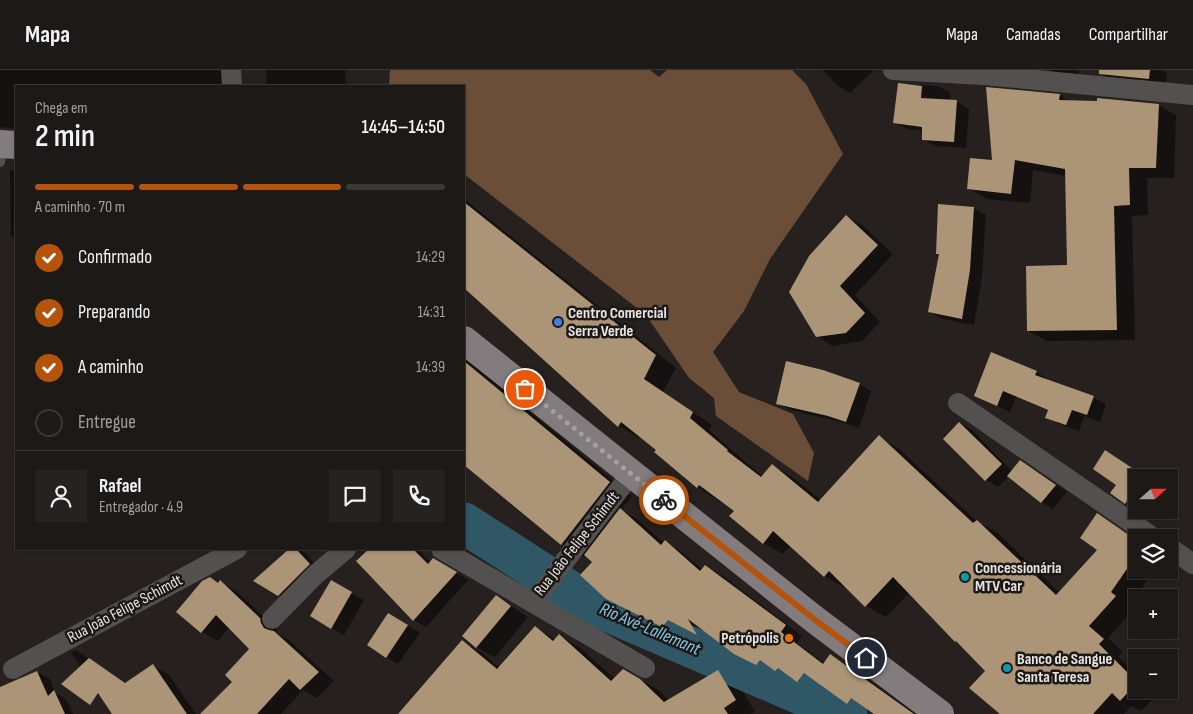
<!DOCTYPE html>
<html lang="pt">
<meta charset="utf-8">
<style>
body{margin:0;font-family:"Sofia Sans Condensed",sans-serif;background:#25221f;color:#f1f3f6;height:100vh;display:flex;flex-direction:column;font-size:19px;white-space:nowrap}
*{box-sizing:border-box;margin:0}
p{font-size:16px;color:#a0a0a1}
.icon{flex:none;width:28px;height:28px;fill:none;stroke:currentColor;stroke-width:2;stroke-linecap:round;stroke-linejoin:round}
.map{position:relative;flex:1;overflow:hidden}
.drawer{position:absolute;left:15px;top:15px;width:450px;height:465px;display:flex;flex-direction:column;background:#1c1916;border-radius:0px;box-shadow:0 1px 4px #0004,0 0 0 1px #3a3835}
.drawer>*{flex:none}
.needle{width:32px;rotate:69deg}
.tools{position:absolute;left:1128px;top:399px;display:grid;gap:10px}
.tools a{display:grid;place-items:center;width:50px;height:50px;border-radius:0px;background:#1c1916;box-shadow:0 1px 4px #0004,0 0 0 1px #3a3835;font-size:25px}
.pin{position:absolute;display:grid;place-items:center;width:42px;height:42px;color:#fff;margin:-21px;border:2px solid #fff;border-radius:50%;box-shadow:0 1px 5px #0007}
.courier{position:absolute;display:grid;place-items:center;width:50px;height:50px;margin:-25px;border:4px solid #b45309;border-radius:50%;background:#fff;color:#222;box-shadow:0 1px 6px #0007}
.summary em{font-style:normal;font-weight:600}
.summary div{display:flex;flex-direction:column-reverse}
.summary{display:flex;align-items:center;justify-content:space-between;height:85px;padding:0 20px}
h1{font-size:32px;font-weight:600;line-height:38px}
.bar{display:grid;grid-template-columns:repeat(4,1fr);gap:8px 5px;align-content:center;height:60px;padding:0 20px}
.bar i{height:6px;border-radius:4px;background:#3a3835}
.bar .active{background:#b45309}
.bar p{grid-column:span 4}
.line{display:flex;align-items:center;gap:12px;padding:0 20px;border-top:1px solid #3a3835}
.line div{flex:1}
.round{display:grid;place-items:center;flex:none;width:52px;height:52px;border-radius:0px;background:#25221f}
ol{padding:0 20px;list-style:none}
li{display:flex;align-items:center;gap:15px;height:55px}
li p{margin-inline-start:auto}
li .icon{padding:5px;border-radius:50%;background:#b45309;color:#fff;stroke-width:4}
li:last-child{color:#a0a0a1}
li i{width:28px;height:28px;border:2px solid #3a3835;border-radius:50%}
header{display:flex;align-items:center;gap:30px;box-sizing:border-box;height:70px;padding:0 25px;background:#1c1916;border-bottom:1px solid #3a3835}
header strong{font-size:24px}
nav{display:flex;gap:28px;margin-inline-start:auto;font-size:18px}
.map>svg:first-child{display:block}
.forest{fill:#6a4e38}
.shadow{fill:#0007}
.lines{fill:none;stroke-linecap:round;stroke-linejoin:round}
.river{stroke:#305766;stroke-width:41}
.building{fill:#ab9576}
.service{stroke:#535050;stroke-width:10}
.minor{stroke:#535050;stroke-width:20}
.primary{stroke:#837c7e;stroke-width:28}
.done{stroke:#a3a09d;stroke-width:5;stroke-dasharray:0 9}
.route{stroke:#b45309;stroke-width:6}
.shop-dot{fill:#3f7fe0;stroke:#1c1815;stroke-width:2}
.culture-dot{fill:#0f9aa8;stroke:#1c1815;stroke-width:2}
.food-dot{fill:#e8710a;stroke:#1c1815;stroke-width:2}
.labels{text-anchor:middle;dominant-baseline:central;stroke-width:5;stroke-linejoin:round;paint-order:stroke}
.poi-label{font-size:16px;font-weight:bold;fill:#e7e4e2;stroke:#1c1815;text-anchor:start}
.street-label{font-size:16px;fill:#e7e4e2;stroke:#1c1815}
.water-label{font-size:18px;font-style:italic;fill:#85cae6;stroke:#1c1815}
</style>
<header>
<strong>Mapa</strong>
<nav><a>Mapa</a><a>Camadas</a><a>Compartilhar</a></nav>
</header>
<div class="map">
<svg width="1193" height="644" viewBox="0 0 1193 644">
<rect width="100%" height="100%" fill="#26211e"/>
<!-- forest -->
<polygon class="forest" points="390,0 650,0 659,7 667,0 792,0 806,14 843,84 770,189 744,241 713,282 739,322 793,344 814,383 808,411 716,346 714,328 689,308 646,245 464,104 464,16 389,16"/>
<!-- shadow -->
<g class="shadow">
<polygon points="0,0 236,0 236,16 16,16 16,59 0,57"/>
<polygon points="266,0 345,0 346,16 267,16"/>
<polygon points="823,0 874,0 850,23 838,16"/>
<polygon points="1048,0 1079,0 1078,9"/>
<polygon points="1100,0 1161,0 1167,3 1165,17 1116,13 1100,3"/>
<polygon points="900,14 938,16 950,23 950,31 957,32 969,39 966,78 935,76 923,69 923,61 907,59 895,52"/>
<polygon points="1060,25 1070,32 1158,35 1176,45 1174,108 1147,108 1148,145 1132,146 1135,270 1047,271 1028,261 1068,196 1066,106 1033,100 1030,133 987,129 968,118"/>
<polygon points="10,100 16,100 16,170 11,166"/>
<polygon points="464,129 676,298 663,322 712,355 709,360 763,407 772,395 792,407 821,430 879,367 899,379 978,452 998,463 1060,523 1099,479 1097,445 1136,469 1136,500 1154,500 1131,534 1135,538 1108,568 1123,582 1118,586 1136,604 1136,620 1152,620 1157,625 1141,641 1131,636 1124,644 1002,644 987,601 963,576 956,571 910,522 886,547 866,536 846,516 844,517 824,506 791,475 783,484 763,473 735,441 697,417 658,380 640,365 639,368 619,356 464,217"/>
<polygon points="974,138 986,145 982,207 974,255 942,249 930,242 940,185 937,183"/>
<polygon points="847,147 862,155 893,184 855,225 880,252 862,271 832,276 817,266"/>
<polygon points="464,287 632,426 621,440 637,449 664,473 665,472 682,482 703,500 706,496 723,506 802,566 797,573 824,593 830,586 847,595 916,644 877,644 868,638 865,642 821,613 815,621 794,609 793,610 776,601 774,604 753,593 705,560 712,572 686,559 680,566 624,538 594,492 586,485 584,487 562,474 464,393"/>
<polygon points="1036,302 1048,309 1048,311 1093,327 1106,334 1100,352 1084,346 1079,361 1059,354 1047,347 1049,341 1016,327 1010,342 975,325"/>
<polygon points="859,314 871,321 859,358 841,352 790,340 778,333"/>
<polygon points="960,353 972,360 1012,401 1032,398 1067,422 1053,439 1041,432 1009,406 998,417 986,410 944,369"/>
<polygon points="1106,381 1146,408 1136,408 1136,439 1112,423 1118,414"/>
<polygon points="290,479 297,479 305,483 322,501 291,532 255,511"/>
<polygon points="371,479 417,479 431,493 434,489 468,510 426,557 414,550 358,491"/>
<polygon points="210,508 219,513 220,511 236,521 276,558 277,563 290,571 334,611 317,628 303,620 281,644 202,644 234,612 251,579 229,557 218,571 202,562 178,542"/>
<polygon points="331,512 364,530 344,565 311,546"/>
<polygon points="497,527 528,547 495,587 478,578 464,566"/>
<polygon points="388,545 420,563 398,594 386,587"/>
<polygon points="535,558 556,570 560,566 579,577 615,609 623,600 660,621 669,631 718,601 738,613 755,642 751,644 399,644 463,572 481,582 500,598"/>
<polygon points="76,580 126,614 153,596 169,605 196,644 114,644 71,583"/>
<polygon points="37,602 50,609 55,623 66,629 73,644 2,644 0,638 0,618"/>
</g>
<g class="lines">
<!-- river -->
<polyline class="river" points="464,453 588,533 847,644"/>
</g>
<!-- building -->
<g class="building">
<polygon points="1099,0 1150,0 1149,9 1099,4"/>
<polygon points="898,13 922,16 921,28 957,30 954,72 922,70 922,57 893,53"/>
<polygon points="986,17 1060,24 1059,30 1097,31 1097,28 1159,34 1156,98 1129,98 1130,135 1114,136 1117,260 1027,261 1026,196 1067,195 1065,99 1015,90 1011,124 967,119 970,88 992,90"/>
<polygon points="464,132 656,285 644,309 693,342 690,348 728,380 727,381 761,407 772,394 818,432 879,365 973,453 977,450 1056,525 1097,480 1080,468 1097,443 1136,470 1136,486 1111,522 1116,526 1089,556 1104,569 1099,574 1136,611 1136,614 1120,631 1112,623 1093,644 1000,644 969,618 985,601 956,571 955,572 893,507 865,537 829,501 824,507 773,461 763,474 729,446 734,441 699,415 697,418 654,382 656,380 621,352 618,357 464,218"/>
<polygon points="938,134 974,137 970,200 962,249 928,242 939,184 936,184"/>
<polygon points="846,145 878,175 840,216 865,243 846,263 816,267 789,222 809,186"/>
<polygon points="991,282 1037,301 1035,305 1094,326 1087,345 1072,340 1066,355 1045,348 1048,340 1003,321 997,336 974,326"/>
<polygon points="464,291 610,412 561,475 464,395"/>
<polygon points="786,291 823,300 860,313 846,352 828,346 776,334"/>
<polygon points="959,352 1002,394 985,411 943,369"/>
<polygon points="1105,380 1144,406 1142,408 1136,408 1136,417 1125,434 1110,423 1116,415 1093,399"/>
<polygon points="1020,390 1056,415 1041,433 1007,406"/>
<polygon points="620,438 661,475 665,470 700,501 705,495 786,555 781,562 823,594 830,584 914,644 874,644 851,628 847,634 804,603 797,612 778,598 775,601 760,590 756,595 734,584 688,549 697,565 668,550 662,557 606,529 580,505 592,492 584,485"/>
<polygon points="289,479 296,479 310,494 278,526 253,511"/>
<polygon points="369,479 413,479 428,494 433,488 457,502 413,551 356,491"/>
<polygon points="210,507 218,513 220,510 260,548 261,553 264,558 269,560 274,561 319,602 300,620 289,609 257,644 200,644 232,612 225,605 249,579 216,545 201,563 176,542 202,511"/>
<polygon points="331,510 352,522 331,559 310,546"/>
<polygon points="496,525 511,536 476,578 462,566"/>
<polygon points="388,543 408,555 386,588 367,575"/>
<polygon points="535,556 553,571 559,564 611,611 623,599 640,609 664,632 718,600 736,630 724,638 728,644 398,644 462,570 497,599"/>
<polygon points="89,588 125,613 153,594 187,644 112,644 98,623 90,635 61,614"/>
<polygon points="37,601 48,626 54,620 65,644 0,644 0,617"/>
</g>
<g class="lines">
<!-- service -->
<polyline class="service" points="0,92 2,75"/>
<!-- minor -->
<g class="minor">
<polyline points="231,0 232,16"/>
<polyline points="893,0 984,5 1193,25"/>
<polyline points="958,333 1154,468"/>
<polyline points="1169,477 1193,494"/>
<polyline points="441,479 645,598"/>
<polyline points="532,531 542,521 631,404"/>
<polyline points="272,549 315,505 346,479"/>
<polyline points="13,599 237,479"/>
</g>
<!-- primary -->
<g class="primary">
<polyline points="0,74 16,75"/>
<polyline points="464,270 814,549 940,644"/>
</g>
</g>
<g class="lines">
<!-- done -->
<polyline class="done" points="525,319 664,430"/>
<!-- route -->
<polyline class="route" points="664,430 814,549 866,588"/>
</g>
<!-- markers -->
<circle class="shop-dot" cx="558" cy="252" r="5"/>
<g class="culture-dot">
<circle cx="965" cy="507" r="5"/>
<circle cx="1007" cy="598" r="5"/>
</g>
<circle class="food-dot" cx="789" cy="568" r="5"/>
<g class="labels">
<!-- poi labels -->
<g class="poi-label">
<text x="568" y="243">Centro Comercial<tspan x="568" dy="18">Serra Verde</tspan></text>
<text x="975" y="498">Concessionária<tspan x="975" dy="18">MTV Car</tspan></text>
<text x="779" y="568" text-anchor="end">Petrópolis</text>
<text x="1017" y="589">Banco de Sangue<tspan x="1017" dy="18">Santa Teresa</tspan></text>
</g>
<!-- street labels -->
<g class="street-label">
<text transform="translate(577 474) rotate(-52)">Rua João Felipe Schimdt</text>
<text transform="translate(125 539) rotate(-28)">Rua João Felipe Schimdt</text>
</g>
<!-- water labels -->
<g class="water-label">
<text transform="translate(650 559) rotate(23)">Rio Avé‐Lallemant</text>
</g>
</g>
</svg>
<div class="tools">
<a><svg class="needle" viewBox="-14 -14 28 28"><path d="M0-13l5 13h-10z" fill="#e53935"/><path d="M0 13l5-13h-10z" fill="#a0a0a1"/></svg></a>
<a><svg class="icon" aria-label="layers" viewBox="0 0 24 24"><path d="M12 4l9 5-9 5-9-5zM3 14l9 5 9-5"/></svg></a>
<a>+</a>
<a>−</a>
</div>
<div class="pin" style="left:525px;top:319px;background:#ea580c"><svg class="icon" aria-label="bag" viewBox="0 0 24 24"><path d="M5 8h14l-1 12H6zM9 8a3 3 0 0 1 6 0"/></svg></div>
<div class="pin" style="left:866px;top:588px;background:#1f2937"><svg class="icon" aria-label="home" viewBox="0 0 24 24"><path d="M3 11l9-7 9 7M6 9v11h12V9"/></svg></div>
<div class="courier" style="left:664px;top:430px"><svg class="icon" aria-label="bike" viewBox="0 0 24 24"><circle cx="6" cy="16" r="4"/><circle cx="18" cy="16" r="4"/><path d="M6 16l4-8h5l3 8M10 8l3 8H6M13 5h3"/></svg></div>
<section class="drawer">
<div class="summary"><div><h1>2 min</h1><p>Chega em</p></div><em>14:45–14:50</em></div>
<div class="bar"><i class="active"></i><i class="active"></i><i class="active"></i><i></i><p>A caminho · 70 m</p></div>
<ol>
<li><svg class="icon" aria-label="check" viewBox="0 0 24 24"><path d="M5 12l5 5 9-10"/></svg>Confirmado<p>14:29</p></li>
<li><svg class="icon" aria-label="check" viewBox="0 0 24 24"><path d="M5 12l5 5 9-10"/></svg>Preparando<p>14:31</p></li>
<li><svg class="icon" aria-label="check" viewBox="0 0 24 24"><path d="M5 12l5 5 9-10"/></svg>A caminho<p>14:39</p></li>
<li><i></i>Entregue</li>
</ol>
<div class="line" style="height:90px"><a class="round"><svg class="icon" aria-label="person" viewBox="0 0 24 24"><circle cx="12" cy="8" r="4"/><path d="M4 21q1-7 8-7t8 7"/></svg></a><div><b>Rafael</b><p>Entregador · 4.9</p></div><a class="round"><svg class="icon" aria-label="chat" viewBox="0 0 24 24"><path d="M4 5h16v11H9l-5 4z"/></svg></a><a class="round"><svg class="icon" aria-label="phone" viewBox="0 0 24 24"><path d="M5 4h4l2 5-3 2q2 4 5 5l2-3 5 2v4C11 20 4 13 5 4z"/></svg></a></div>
</section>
</div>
